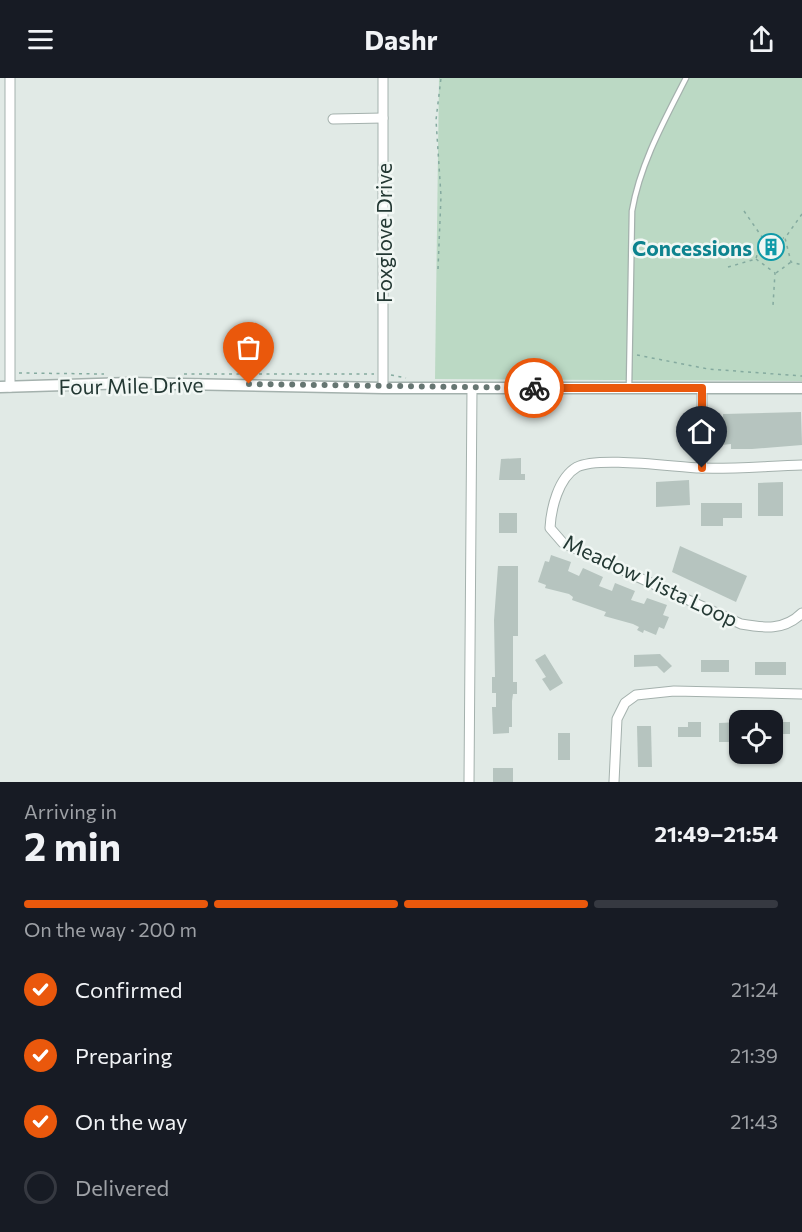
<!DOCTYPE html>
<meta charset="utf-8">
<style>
body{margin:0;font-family:Commissioner,sans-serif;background:#242831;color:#f1f3f6;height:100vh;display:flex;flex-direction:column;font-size:22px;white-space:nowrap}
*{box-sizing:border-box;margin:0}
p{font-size:20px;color:#9ea1a6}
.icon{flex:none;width:33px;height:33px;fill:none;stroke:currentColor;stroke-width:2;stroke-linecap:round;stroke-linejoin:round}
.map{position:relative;height:704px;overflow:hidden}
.drawer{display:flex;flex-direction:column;background:#171b24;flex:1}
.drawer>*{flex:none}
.buttons{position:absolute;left:729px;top:632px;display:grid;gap:12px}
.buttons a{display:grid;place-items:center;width:54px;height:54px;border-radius:12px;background:#171b24;box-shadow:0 2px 4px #0004;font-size:30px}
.pin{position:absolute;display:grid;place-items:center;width:51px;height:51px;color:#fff;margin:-62px -26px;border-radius:50% 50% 50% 0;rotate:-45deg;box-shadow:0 0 6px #0007}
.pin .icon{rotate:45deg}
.courier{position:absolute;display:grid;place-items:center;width:60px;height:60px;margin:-30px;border:4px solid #ea580c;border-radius:50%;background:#fff;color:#222;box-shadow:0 2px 8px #0007}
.overview em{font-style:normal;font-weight:700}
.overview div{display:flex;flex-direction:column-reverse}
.overview{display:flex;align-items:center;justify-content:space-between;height:102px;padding:0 24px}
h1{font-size:39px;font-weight:700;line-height:45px}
.bar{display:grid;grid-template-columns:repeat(4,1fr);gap:9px 6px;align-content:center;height:72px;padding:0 24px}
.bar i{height:8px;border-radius:4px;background:#363941}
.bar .current{background:#ea580c}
.bar p{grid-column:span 4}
ol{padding:0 24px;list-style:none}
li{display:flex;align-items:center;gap:18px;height:66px}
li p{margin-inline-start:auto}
li .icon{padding:6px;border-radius:50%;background:#ea580c;color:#fff;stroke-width:4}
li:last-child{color:#9ea1a6}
li i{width:33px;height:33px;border:3px solid #363941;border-radius:50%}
header{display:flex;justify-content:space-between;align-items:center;height:78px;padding:0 24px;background:#171b24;font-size:27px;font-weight:700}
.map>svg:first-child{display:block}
.green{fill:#bbd9c4}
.building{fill:#b6c4bf}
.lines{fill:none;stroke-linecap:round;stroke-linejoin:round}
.service-casing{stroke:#a4b1ad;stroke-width:7}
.minor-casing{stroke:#a4b1ad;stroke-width:11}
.tertiary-casing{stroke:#a4b1ad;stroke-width:13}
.path{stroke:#84aa9f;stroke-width:1.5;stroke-dasharray:3 4.5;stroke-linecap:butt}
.service{stroke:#fff;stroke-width:4.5}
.minor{stroke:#fff;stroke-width:9}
.tertiary{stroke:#fff;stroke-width:10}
.done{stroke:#667672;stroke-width:6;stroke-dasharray:0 10.8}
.route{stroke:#ea580c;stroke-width:8}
.labels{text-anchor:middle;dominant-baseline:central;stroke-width:5;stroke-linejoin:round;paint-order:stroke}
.street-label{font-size:21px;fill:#233833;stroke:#f1f7f4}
.culture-label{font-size:21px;font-weight:bold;fill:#0d838f;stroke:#f1f7f4;text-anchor:end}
</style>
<header><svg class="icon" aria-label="menu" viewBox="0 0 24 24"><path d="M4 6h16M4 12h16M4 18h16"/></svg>Dashr<svg class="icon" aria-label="share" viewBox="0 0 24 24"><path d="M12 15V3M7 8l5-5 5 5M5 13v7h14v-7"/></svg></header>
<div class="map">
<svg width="802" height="704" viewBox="0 0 802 704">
<rect width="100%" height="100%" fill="#e1eae6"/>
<!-- green -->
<polygon class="green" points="439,0 802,0 802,303 435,301"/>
<!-- building -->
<g class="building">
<polygon points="777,162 782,174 773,182 762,175 765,164"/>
<polygon points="801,334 802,367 752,371 731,371 731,366 721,367 721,359 724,359 723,336"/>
<polygon points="521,380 521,396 525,396 525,402 499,402 501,381"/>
<polygon points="689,402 690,427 656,429 656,404"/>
<polygon points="783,404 783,438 758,438 758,405"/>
<polygon points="701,425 742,425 742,440 723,440 723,448 701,448"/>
<rect x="499" y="435" width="18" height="20"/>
<polygon points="680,468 747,498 736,524 672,494"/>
<polygon points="551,477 571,484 568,493 579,498 583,490 603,499 599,508 612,513 615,505 635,513 631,522 644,526 647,520 667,527 663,537 669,539 664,551 659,549 656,557 644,552 643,555 637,552 639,549 633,546 604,538 606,534 572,522 573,519 569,516 545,510 546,507 538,504 545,483 549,484"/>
<polygon points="498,488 518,488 518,558 513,558 513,604 517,604 517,616 513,616 512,623 512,649 509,649 509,655 493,656 492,629 496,629 496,615 492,615 492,599 495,599 494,542"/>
<polygon points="545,576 563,605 550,613 542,601 546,599 535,582"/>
<polygon points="660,576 672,588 664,595 657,588 634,589 634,577"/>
<rect x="701" y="582" width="28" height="12"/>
<rect x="755" y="584" width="31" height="13"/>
<polygon points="772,639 779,639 779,644 790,644 790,656 772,656"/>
<polygon points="688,644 701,644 701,659 678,659 678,649 688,649"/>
<polygon points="740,644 740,664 719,664 719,645"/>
<polygon points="637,648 651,648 652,689 638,689"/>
<rect x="558" y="655" width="12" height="27"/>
<rect x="493" y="690" width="20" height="14"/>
</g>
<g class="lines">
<defs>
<path id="service" d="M629,309L632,133C640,86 664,43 686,0"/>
<g id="minor">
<polyline points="10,0 10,309"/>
<polyline points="333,41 383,40"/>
<polyline points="383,310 383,0"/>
<polyline points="702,310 702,390"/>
<path d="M802,387C768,388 734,391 701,390C674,389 598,378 577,389C558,400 551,431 550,450L563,465L741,546C764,550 784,553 802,535"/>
<polyline points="469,704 472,310"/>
<polyline points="614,704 617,641 625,625 636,617 674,613 802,616"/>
</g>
<polyline id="tertiary" points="0,309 130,305 383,310 802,310"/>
</defs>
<!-- service casing -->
<use href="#service" class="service-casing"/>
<!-- minor casing -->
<use href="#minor" class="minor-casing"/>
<!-- tertiary casing -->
<use href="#tertiary" class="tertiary-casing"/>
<!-- path -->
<g class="path">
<polyline points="744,133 762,159 784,160"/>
<polyline points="802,136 785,160 791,184 802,187"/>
<polyline points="756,181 775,195 773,227"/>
<polyline points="728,189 756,181 761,160"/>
<polyline points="438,191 441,118 436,42 441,0"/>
<polyline points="776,195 791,184"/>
<polyline points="637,277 708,291 802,298"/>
<polyline points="19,295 104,296"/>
<polyline points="184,296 374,296"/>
<polyline points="391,297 406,300"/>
</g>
<!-- service -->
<use href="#service" class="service"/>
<!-- minor -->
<use href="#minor" class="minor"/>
<!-- tertiary -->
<use href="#tertiary" class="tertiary"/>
</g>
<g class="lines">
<!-- done -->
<polyline class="done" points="249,306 534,310"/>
<!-- route -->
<polyline class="route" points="534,310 702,310 702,390"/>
</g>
<!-- icons -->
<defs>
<symbol id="building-ring" viewBox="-11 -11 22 22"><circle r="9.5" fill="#f1f7f4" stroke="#0f9aa8" stroke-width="1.5"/><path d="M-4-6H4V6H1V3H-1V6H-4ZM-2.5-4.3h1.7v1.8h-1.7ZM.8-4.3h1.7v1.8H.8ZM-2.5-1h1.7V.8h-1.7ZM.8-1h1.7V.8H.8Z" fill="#0f9aa8"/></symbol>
</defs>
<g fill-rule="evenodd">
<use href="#building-ring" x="756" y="154" width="30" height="30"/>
</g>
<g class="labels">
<!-- street labels -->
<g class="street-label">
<text transform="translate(383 155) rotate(-90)">Foxglove Drive</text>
<text transform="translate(131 307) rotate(-1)">Four Mile Drive</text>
<text transform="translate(651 502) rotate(25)">Meadow Vista Loop</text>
</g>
<!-- culture labels -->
<g class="culture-label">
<text x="752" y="169">Concessions</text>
</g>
</g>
</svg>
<div class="buttons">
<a><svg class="icon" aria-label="locate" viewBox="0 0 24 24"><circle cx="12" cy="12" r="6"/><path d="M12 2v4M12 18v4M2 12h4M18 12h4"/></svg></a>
</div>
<div class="pin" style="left:249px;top:306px;background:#ea580c"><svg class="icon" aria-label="bag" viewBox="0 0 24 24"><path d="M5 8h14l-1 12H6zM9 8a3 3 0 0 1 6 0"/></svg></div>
<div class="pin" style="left:702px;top:390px;background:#1f2937"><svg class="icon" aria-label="home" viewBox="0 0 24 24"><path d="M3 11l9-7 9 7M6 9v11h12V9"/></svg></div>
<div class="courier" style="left:534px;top:310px"><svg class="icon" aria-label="bike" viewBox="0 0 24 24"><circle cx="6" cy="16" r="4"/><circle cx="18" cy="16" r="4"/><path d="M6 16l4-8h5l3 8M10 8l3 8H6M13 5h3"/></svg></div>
</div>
<section class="drawer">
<div class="overview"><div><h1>2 min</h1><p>Arriving in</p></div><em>21:49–21:54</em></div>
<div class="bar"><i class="current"></i><i class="current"></i><i class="current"></i><i></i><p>On the way · 200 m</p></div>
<ol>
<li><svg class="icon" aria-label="check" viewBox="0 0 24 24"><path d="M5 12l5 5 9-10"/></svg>Confirmed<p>21:24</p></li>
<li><svg class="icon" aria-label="check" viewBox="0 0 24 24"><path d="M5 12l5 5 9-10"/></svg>Preparing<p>21:39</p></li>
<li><svg class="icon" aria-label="check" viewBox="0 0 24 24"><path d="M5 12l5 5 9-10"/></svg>On the way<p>21:43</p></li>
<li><i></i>Delivered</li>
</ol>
</section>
